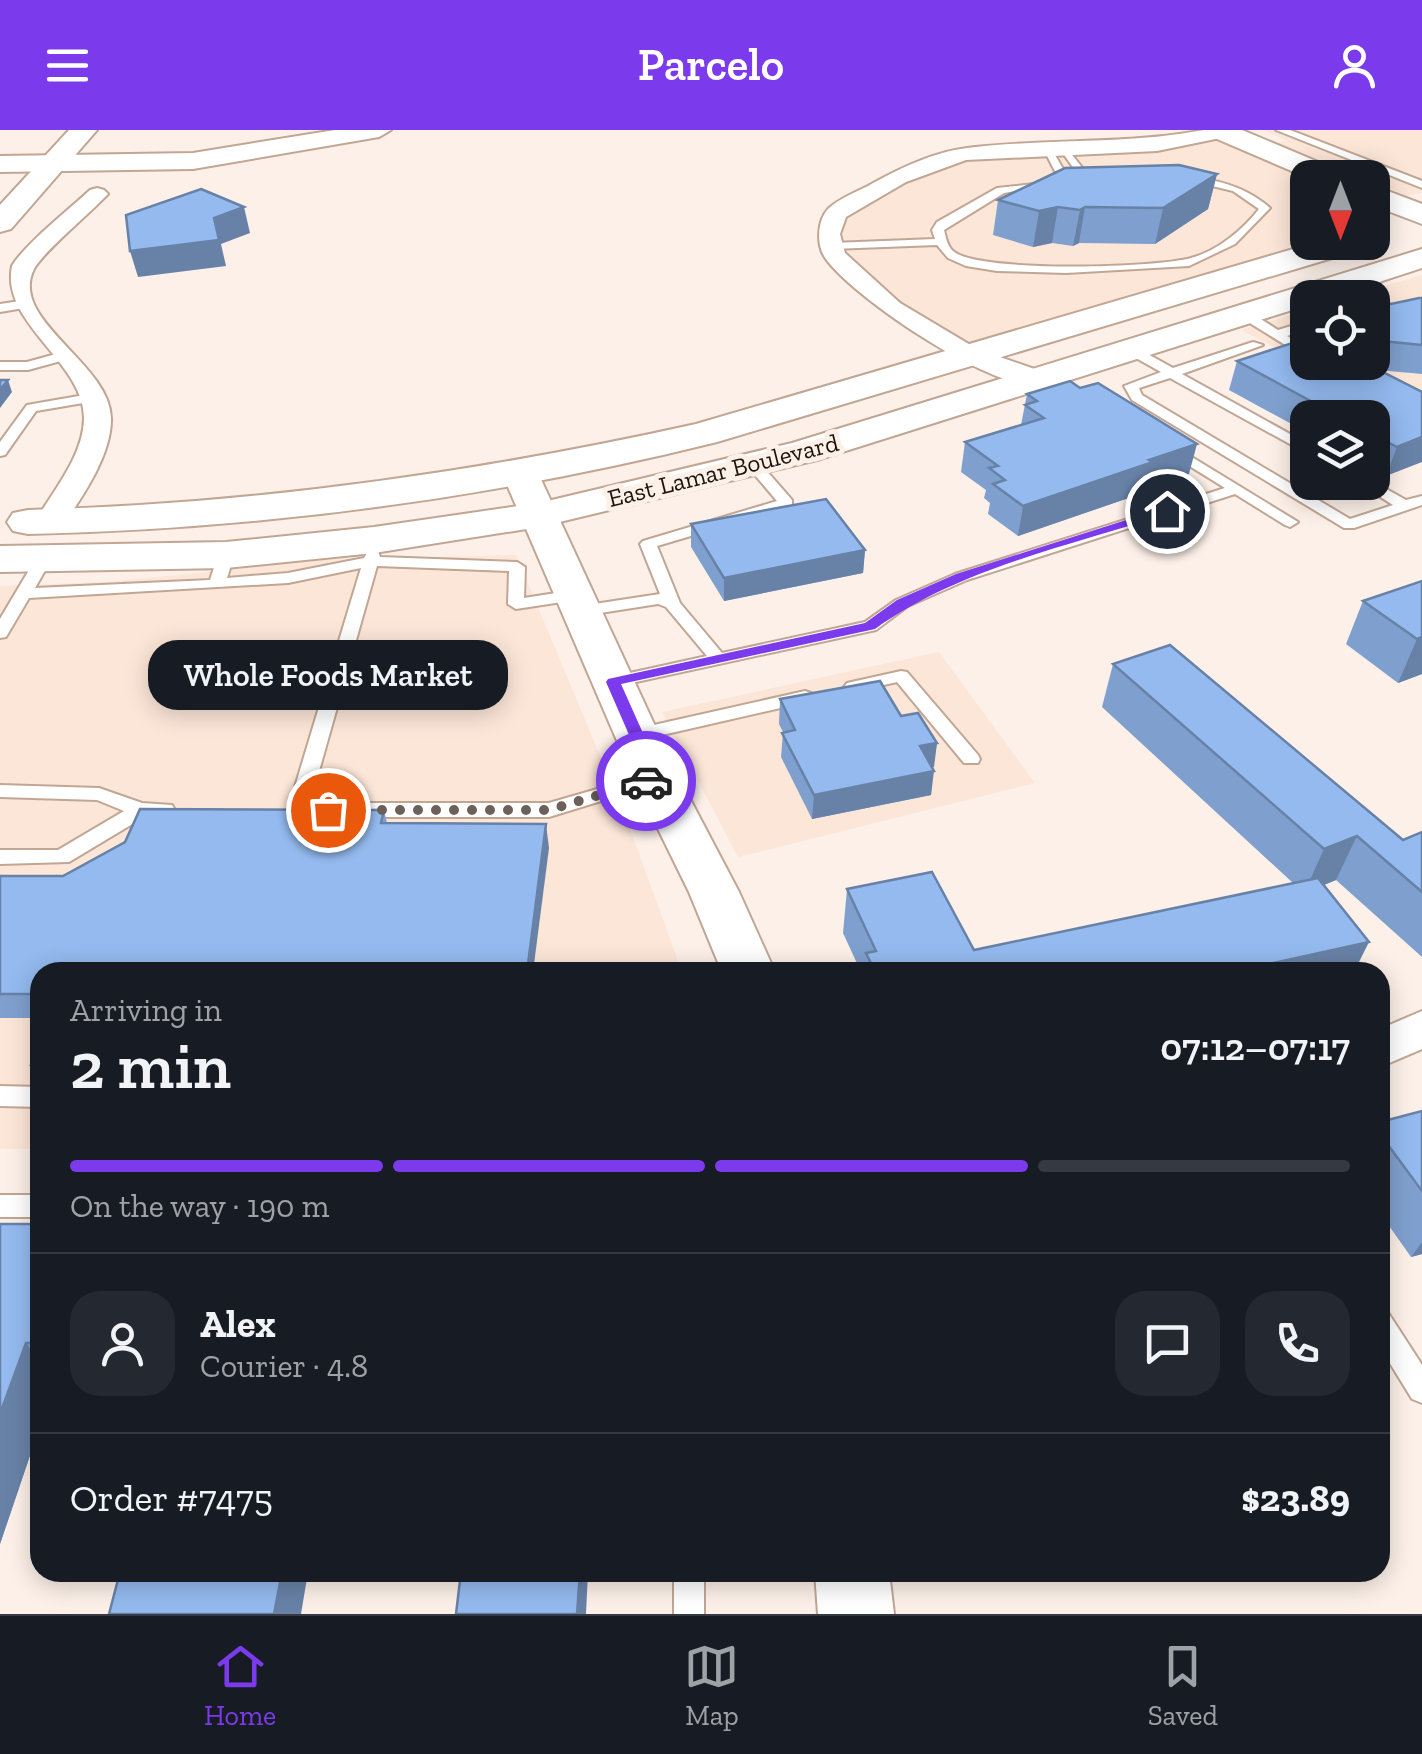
<!DOCTYPE html>
<meta charset="utf-8">
<style>
body{margin:0;font-family:"Zilla Slab",serif;background:#242831;color:#f1f3f6;height:100vh;display:flex;flex-direction:column;font-size:38px;white-space:nowrap}
*{box-sizing:border-box;margin:0}
p{font-size:32px;color:#9ea1a6}
.icon{flex:none;width:55px;height:55px;fill:none;stroke:currentColor;stroke-width:2;stroke-linecap:round;stroke-linejoin:round}
.map{position:relative;flex:1;overflow:hidden}
.drawer{position:absolute;left:30px;top:832px;width:1360px;height:620px;display:flex;flex-direction:column;background:#171b24;border-radius:30px;box-shadow:0 5px 25px #0003}
.drawer>*{flex:none}
.needle{width:65px;rotate:180deg}
.buttons{position:absolute;left:1290px;top:30px;display:grid;gap:20px}
.buttons a{display:grid;place-items:center;width:100px;height:100px;border-radius:20px;background:#171b24;box-shadow:0 5px 25px #0003;font-size:50px}
.pin{position:absolute;display:grid;place-items:center;width:85px;height:85px;color:#fff;margin:-42px;border:5px solid #fff;border-radius:50%;box-shadow:0 2px 10px #0007}
.courier{position:absolute;display:grid;place-items:center;width:100px;height:100px;margin:-50px;border:8px solid #7c3aed;border-radius:50%;background:#fff;color:#222;box-shadow:0 2px 12px #0007}
.bubble{position:absolute;height:70px;border-radius:30px;background:#171b24;box-shadow:0 5px 25px #0003;font-size:32px;font-weight:600;line-height:70px;text-align:center}
.head em{font-style:normal;font-weight:600}
.head div{display:flex;flex-direction:column-reverse}
.head{display:flex;align-items:center;justify-content:space-between;height:170px;padding:0 40px}
h1{font-size:65px;font-weight:600;line-height:75px}
.bar{display:grid;grid-template-columns:repeat(4,1fr);gap:15px 10px;align-content:center;height:120px;padding:0 40px}
.bar i{height:12px;border-radius:8px;background:#363941}
.bar .active{background:#7c3aed}
.bar p{grid-column:span 4}
.line{display:flex;align-items:center;gap:25px;padding:0 40px;border-top:2px solid #363941}
.line div{flex:1}
.round{display:grid;place-items:center;flex:none;width:105px;height:105px;border-radius:30px;background:#242831}
header{display:flex;justify-content:space-between;align-items:center;height:130px;padding:0 40px;background:#7c3aed;color:#fff;font-size:45px;font-weight:600}
.tab-bar{display:flex;justify-content:space-around;align-items:center;height:140px;border-top:2px solid #363941;background:#171b24;font-size:28px;color:#9ea1a6}
.tab-bar a{display:grid;justify-items:center;gap:5px}
.tab-bar .active{color:#7c3aed}
.map>svg:first-child{display:block}
.built{fill:#fce6d8}
.lines{fill:none;stroke-linecap:round;stroke-linejoin:round}
.service-casing{stroke:#c1a694;stroke-width:4}
.minor-casing{stroke:#c1a694;stroke-width:4}
.tertiary-casing{stroke:#c1a694;stroke-width:4}
.secondary-casing{stroke:#c1a694;stroke-width:4}
.primary-casing{stroke:#c1a694;stroke-width:4}
.service{fill:#fff;fill-rule:evenodd}
.minor{fill:#fff;fill-rule:evenodd}
.tertiary{fill:#fff;fill-rule:evenodd}
.secondary{fill:#fff;fill-rule:evenodd}
.primary{fill:#fff;fill-rule:evenodd}
.wall{fill:#7fa0ce}
.shaded-wall{fill:#6882a7}
.building{fill:#94baef;stroke:#6882a7;stroke-width:2.5}
.route{fill:#7c3aed}
.done{stroke:#6c615a;stroke-width:10;stroke-dasharray:0 18}
.labels{text-anchor:middle;dominant-baseline:central;stroke-width:10;stroke-linejoin:round;paint-order:stroke}
.far-street-label{font-size:25px;fill:#1e140e;stroke:#fcf0e8}
</style>
<header><svg class="icon" aria-label="menu" viewBox="0 0 24 24"><path d="M4 6h16M4 12h16M4 18h16"/></svg>Parcelo<svg class="icon" aria-label="person" viewBox="0 0 24 24"><circle cx="12" cy="8" r="4"/><path d="M4 21q1-7 8-7t8 7"/></svg></header>
<div class="map">
<svg width="1422" height="1484" viewBox="0 0 1422 1484">
<rect width="100%" height="100%" fill="#fcf0e8"/>
<!-- built -->
<g class="built">
<polygon points="1263,0 1422,0 1422,63 1407,66 1373,52 1372,48 1362,47 1276,13 1286,10"/>
<polygon points="1199,2 1307,48 1308,112 1329,113 951,222 831,131 818,100 832,76 855,61 917,31 951,20 1120,12"/>
<polygon points="1422,145 1422,293 1241,200 1307,180 1308,232 1372,232 1372,168 1346,167"/>
<polygon points="516,425 625,685 682,842 40,842 40,1019 0,1019 0,456 108,452 335,429"/>
<polygon points="939,522 1035,653 738,727 662,582"/>
</g>
<g class="lines">
<defs>
<g id="service">
<polygon points="1276,0 1290,0 1422,51 1422,58"/>
<path d="M1065,16L1092,50C1153,48 1221,35 1270,78L1235,114L1189,136L1066,143L997,141L966,136L948,128L937,115L832,119L826,116L832,113L935,109L932,100L937,92L997,58L1060,51L1043,18H1051L1070,51L1082,50L1060,19ZM1200,53L1233,61L1259,79C1243,100 1217,121 1191,128C1157,138 977,143 953,121C947,116 946,107 944,100L1004,63L1031,58Z"/>
<polygon points="1376,167 1408,183 1422,184 1422,192 1401,189 1372,175 1372,168 1368,168"/>
<polygon points="20,171 26,175 24,178 0,182 0,174"/>
<polygon points="1240,181 1248,181 1278,200 1308,191 1308,199 1287,206 1308,219 1308,229 1240,187"/>
<polygon points="1253,212 1263,215 1182,244 1308,314 1308,324 1170,248 1139,258 1142,265 1350,389 1393,375 1357,352 1372,351 1406,370 1422,366 1422,375 1354,398 1344,398 1132,270 1124,256 1161,242 1127,223 1127,217 1135,217 1173,238"/>
<polygon points="63,222 68,223 68,229 28,240 0,240 0,232 27,232"/>
<polygon points="96,263 101,264 101,270 36,281 5,325 0,326 0,312 27,275"/>
<polygon points="1172,315 1298,392 1290,397 1285,395 1235,364 967,450 908,476 876,500 613,557 607,556 604,552 607,548 707,526 666,477 658,474 581,486 573,481 581,476 660,464 640,414 643,411 777,371 749,338 749,332 759,332 792,370 792,376 657,416 680,473 722,523 865,492 896,470 955,444 1225,358 1167,322 1165,319"/>
<polygon points="373,419 378,421 380,427 517,432 525,437 524,468 575,460 583,465 575,470 516,479 508,474 509,441 377,436 308,680 298,687 288,680 361,438 288,453 29,468 6,507 0,508 0,489 35,430 43,425 51,430 35,458 210,450 218,425 226,420 234,425 227,448 288,443 364,428 368,421"/>
<polygon points="901,541 907,542 978,625 980,629 978,633 964,633 897,552 853,562 844,557 847,553"/>
<polygon points="805,561 811,563 814,567 811,571 636,611 627,605 636,599"/>
<polygon points="656,642 663,644 665,648 663,652 549,687 359,687 349,680 359,673 549,673"/>
<polygon points="0,655 99,658 142,673 172,675 175,680 165,687 144,687 69,732 0,734 0,720 58,720 124,681 97,670 0,667"/>
<polygon points="0,956 40,957 40,977 0,976"/>
<rect x="0" y="1065" width="40" height="22"/>
<polygon points="1380,1181 1389,1184 1422,1235 1422,1273 1412,1269 1380,1217"/>
<rect x="674" y="1442" width="30" height="42"/>
</g>
<g id="minor">
<path d="M1204,0L1233,2L1230,6L1157,21L966,30L906,52L846,87L840,104L845,123L900,173L977,219L1046,243L1050,249L1046,255C998,266 855,169 826,129C816,116 817,91 828,79C838,69 856,62 868,56C898,39 933,22 967,18C1046,8 1125,15 1204,0Z"/>
<path d="M97,58L104,60L108,64L104,68C89,84 43,122 34,139C8,190 110,233 111,288C112,325 81,369 61,398H39L35,392C53,361 84,325 84,288C84,232 0,193 12,136C24,115 71,78 90,60Z"/>
<polygon points="1422,881 1422,919 1380,937 1380,899"/>
</g>
<g id="tertiary">
<polygon points="335,0 391,0 379,7 193,39 0,42 0,26 193,23"/>
<polygon points="520,332 533,335 538,343 679,648 739,762 775,842 722,842 689,762 633,648 502,343 507,335"/>
<polygon points="815,1442 889,1442 894,1484 818,1484"/>
</g>
<g id="secondary">
<polygon points="1206,0 1242,0 1342,42 1346,48 1308,48 1210,6"/>
<polygon points="1372,55 1422,74 1422,94 1372,75"/>
<path d="M1317,112H1351L1353,116L1349,123L717,312C492,368 261,399 28,404L13,401L7,392L13,383L28,380C254,374 475,343 696,294Z"/>
<polygon points="1422,119 1422,138 1330,168 1308,168 1308,175 817,330 539,397 374,423 226,438 0,442 0,416 226,412 374,397 539,373 792,313"/>
</g>
<polygon id="primary" points="69,0 97,0 11,99 0,102 0,75"/>
</defs>
<!-- service casing -->
<use href="#service" class="service-casing"/>
<!-- minor casing -->
<use href="#minor" class="minor-casing"/>
<!-- tertiary casing -->
<use href="#tertiary" class="tertiary-casing"/>
<!-- secondary casing -->
<use href="#secondary" class="secondary-casing"/>
<!-- primary casing -->
<use href="#primary" class="primary-casing"/>
<!-- service -->
<use href="#service" class="service"/>
<!-- minor -->
<use href="#minor" class="minor"/>
<!-- tertiary -->
<use href="#tertiary" class="tertiary"/>
<!-- secondary -->
<use href="#secondary" class="secondary"/>
<!-- primary -->
<use href="#primary" class="primary"/>
</g>
<!-- wall -->
<g class="wall">
<polygon points="1217,44 1208,79 1155,114 1079,113 1073,116 1052,113 1033,117 993,105 998,70"/>
<polygon points="1422,168 1422,244 1378,240 1422,262 1386,346 1372,339 1372,288 1308,288 1308,303 1229,260 1237,231 1372,232 1372,178"/>
<polygon points="1027,264 1189,344 1147,358 1146,362 1018,406 988,384 990,373 984,368 986,360 961,342 965,312 1021,295"/>
<polygon points="691,394 865,420 863,443 724,471 691,417"/>
<polygon points="1422,451 1422,544 1398,553 1346,514 1363,471"/>
<polygon points="1113,534 1403,710 1422,702 1422,827 1336,750 1324,755 1354,842 861,842 843,803 847,759 974,820 1293,753 1102,577"/>
<polygon points="780,569 901,586 937,613 933,638 931,665 812,689 781,627 783,602 779,594"/>
<polygon points="384,680 387,693 549,718 40,842 40,888 0,888 0,746 63,746"/>
<polygon points="40,913 40,951 31,935"/>
<polygon points="1422,981 1422,1124 1411,1127 1380,1083 1380,992"/>
<polygon points="40,1094 40,1296 0,1414"/>
</g>
<!-- shaded-wall -->
<g class="shaded-wall">
<polygon points="1217,44 1208,79 1155,114 1163,78"/>
<polygon points="244,77 250,103 221,114 226,136 138,147 130,121"/>
<polygon points="1058,77 1052,113 1033,117 1039,81"/>
<polygon points="1085,77 1079,113 1073,116 1080,80"/>
<polygon points="8,250 12,262 0,278 0,260"/>
<polygon points="1422,307 1422,332 1386,346 1397,317"/>
<polygon points="1197,314 1189,344 1147,358 1146,362 1018,406 1023,376"/>
<polygon points="865,420 863,443 724,471 724,448"/>
<polygon points="1422,507 1422,544 1398,553 1417,509"/>
<polygon points="937,613 934,637 916,641 920,616"/>
<polygon points="934,641 931,665 812,689 814,665"/>
<polygon points="546,694 549,718 533,842 527,842"/>
<polygon points="1357,706 1336,750 1304,763 1324,719"/>
<polygon points="1369,812 1354,842 1232,842"/>
<polygon points="1422,1112 1422,1124 1411,1127"/>
<polygon points="26,1213 40,1231 40,1296 0,1414 0,1284"/>
<polygon points="282,1442 308,1442 301,1484 274,1484"/>
<polygon points="580,1442 588,1442 586,1484 577,1484"/>
</g>
<!-- building -->
<g class="building">
<polygon points="1179,35 1217,44 1163,78 1085,77 1080,80 1058,77 1039,81 998,70 1065,38"/>
<polygon points="201,59 244,77 214,88 219,110 130,121 126,85"/>
<polygon points="1419,168 1422,168 1422,215 1372,210 1372,178"/>
<polygon points="1308,208 1308,232 1363,232 1422,262 1422,307 1397,317 1372,304 1372,288 1342,288 1237,231"/>
<polygon points="0,250 8,250 0,260"/>
<polygon points="1070,251 1080,258 1098,253 1197,314 1149,330 1153,332 1023,376 993,354 1005,350 989,338 998,336 965,312 1044,288 1025,275 1037,271 1027,264"/>
<polygon points="826,369 865,420 724,448 691,394"/>
<polygon points="1422,451 1422,507 1417,509 1363,471"/>
<polygon points="1170,515 1403,710 1422,702 1422,762 1357,706 1324,719 1113,534"/>
<polygon points="880,551 901,586 918,583 937,613 920,616 934,641 814,665 782,603 795,600 780,569"/>
<polygon points="140,679 384,680 381,693 546,694 527,842 40,842 40,864 0,864 0,746 63,746 125,712"/>
<polygon points="932,742 974,820 1318,748 1369,812 1232,842 875,842 866,823 876,821 847,759"/>
<polygon points="40,913 40,936 31,935"/>
<polygon points="1422,981 1422,1061 1380,1004 1380,992"/>
<polygon points="0,1094 40,1094 40,1213 26,1213 0,1284"/>
<polygon points="120,1442 282,1442 274,1484 109,1484"/>
<polygon points="461,1442 580,1442 577,1484 456,1484"/>
</g>
<!-- route -->
<path class="route" d="M1167,377L1171,383C1072,415 960,438 875,499L621,554L663,648L646,656L639,651L647,646L606,552L608,549L865,493L897,470L956,444Z"/>
<g class="lines">
<!-- done -->
<polyline class="done" points="328,680 549,680 646,651"/>
</g>
<g class="labels">
<!-- far-street labels -->
<g class="far-street-label">
<text transform="translate(723 340) rotate(-14)">East Lamar Boulevard</text>
</g>
</g>
</svg>
<div class="buttons">
<a><svg class="needle" viewBox="-14 -14 28 28"><path d="M0-13l5 13h-10z" fill="#e53935"/><path d="M0 13l5-13h-10z" fill="#9ea1a6"/></svg></a>
<a><svg class="icon" aria-label="locate" viewBox="0 0 24 24"><circle cx="12" cy="12" r="6"/><path d="M12 2v4M12 18v4M2 12h4M18 12h4"/></svg></a>
<a><svg class="icon" aria-label="layers" viewBox="0 0 24 24"><path d="M12 4l9 5-9 5-9-5zM3 14l9 5 9-5"/></svg></a>
</div>
<div class="pin" style="left:328px;top:680px;background:#ea580c"><svg class="icon" aria-label="bag" viewBox="0 0 24 24"><path d="M5 8h14l-1 12H6zM9 8a3 3 0 0 1 6 0"/></svg></div>
<div class="pin" style="left:1167px;top:381px;background:#1f2937"><svg class="icon" aria-label="home" viewBox="0 0 24 24"><path d="M3 11l9-7 9 7M6 9v11h12V9"/></svg></div>
<div class="courier" style="left:646px;top:651px"><svg class="icon" aria-label="car" viewBox="0 0 24 24"><path d="M5 17H2v-5l4-1 3-4h7l3 4 3 1v5h-3M9 17h6M6 11h13"/><circle cx="7" cy="17" r="2"/><circle cx="17" cy="17" r="2"/></svg></div>
<div class="bubble" style="left:148px;top:510px;width:360px">Whole Foods Market</div>
<section class="drawer">
<div class="head"><div><h1>2 min</h1><p>Arriving in</p></div><em>07:12–07:17</em></div>
<div class="bar"><i class="active"></i><i class="active"></i><i class="active"></i><i></i><p>On the way · 190 m</p></div>
<div class="line" style="height:180px"><a class="round"><svg class="icon" aria-label="person" viewBox="0 0 24 24"><circle cx="12" cy="8" r="4"/><path d="M4 21q1-7 8-7t8 7"/></svg></a><div><b>Alex</b><p>Courier · 4.8</p></div><a class="round"><svg class="icon" aria-label="chat" viewBox="0 0 24 24"><path d="M4 5h16v11H9l-5 4z"/></svg></a><a class="round"><svg class="icon" aria-label="phone" viewBox="0 0 24 24"><path d="M5 4h4l2 5-3 2q2 4 5 5l2-3 5 2v4C11 20 4 13 5 4z"/></svg></a></div>
<div class="line" style="height:130px"><div>Order #7475</div><b>$23.89</b></div>
</section>
</div>
<nav class="tab-bar">
<a class="active"><svg class="icon" aria-label="home" viewBox="0 0 24 24"><path d="M3 11l9-7 9 7M6 9v11h12V9"/></svg>Home</a>
<a><svg class="icon" aria-label="map" viewBox="0 0 24 24"><path d="M3 6l6-2 6 2 6-2v14l-6 2-6-2-6 2zM9 4v14M15 6v14"/></svg>Map</a>
<a><svg class="icon" aria-label="saved" viewBox="0 0 24 24"><path d="M7 4h10v16l-5-4-5 4z"/></svg>Saved</a>
</nav>
